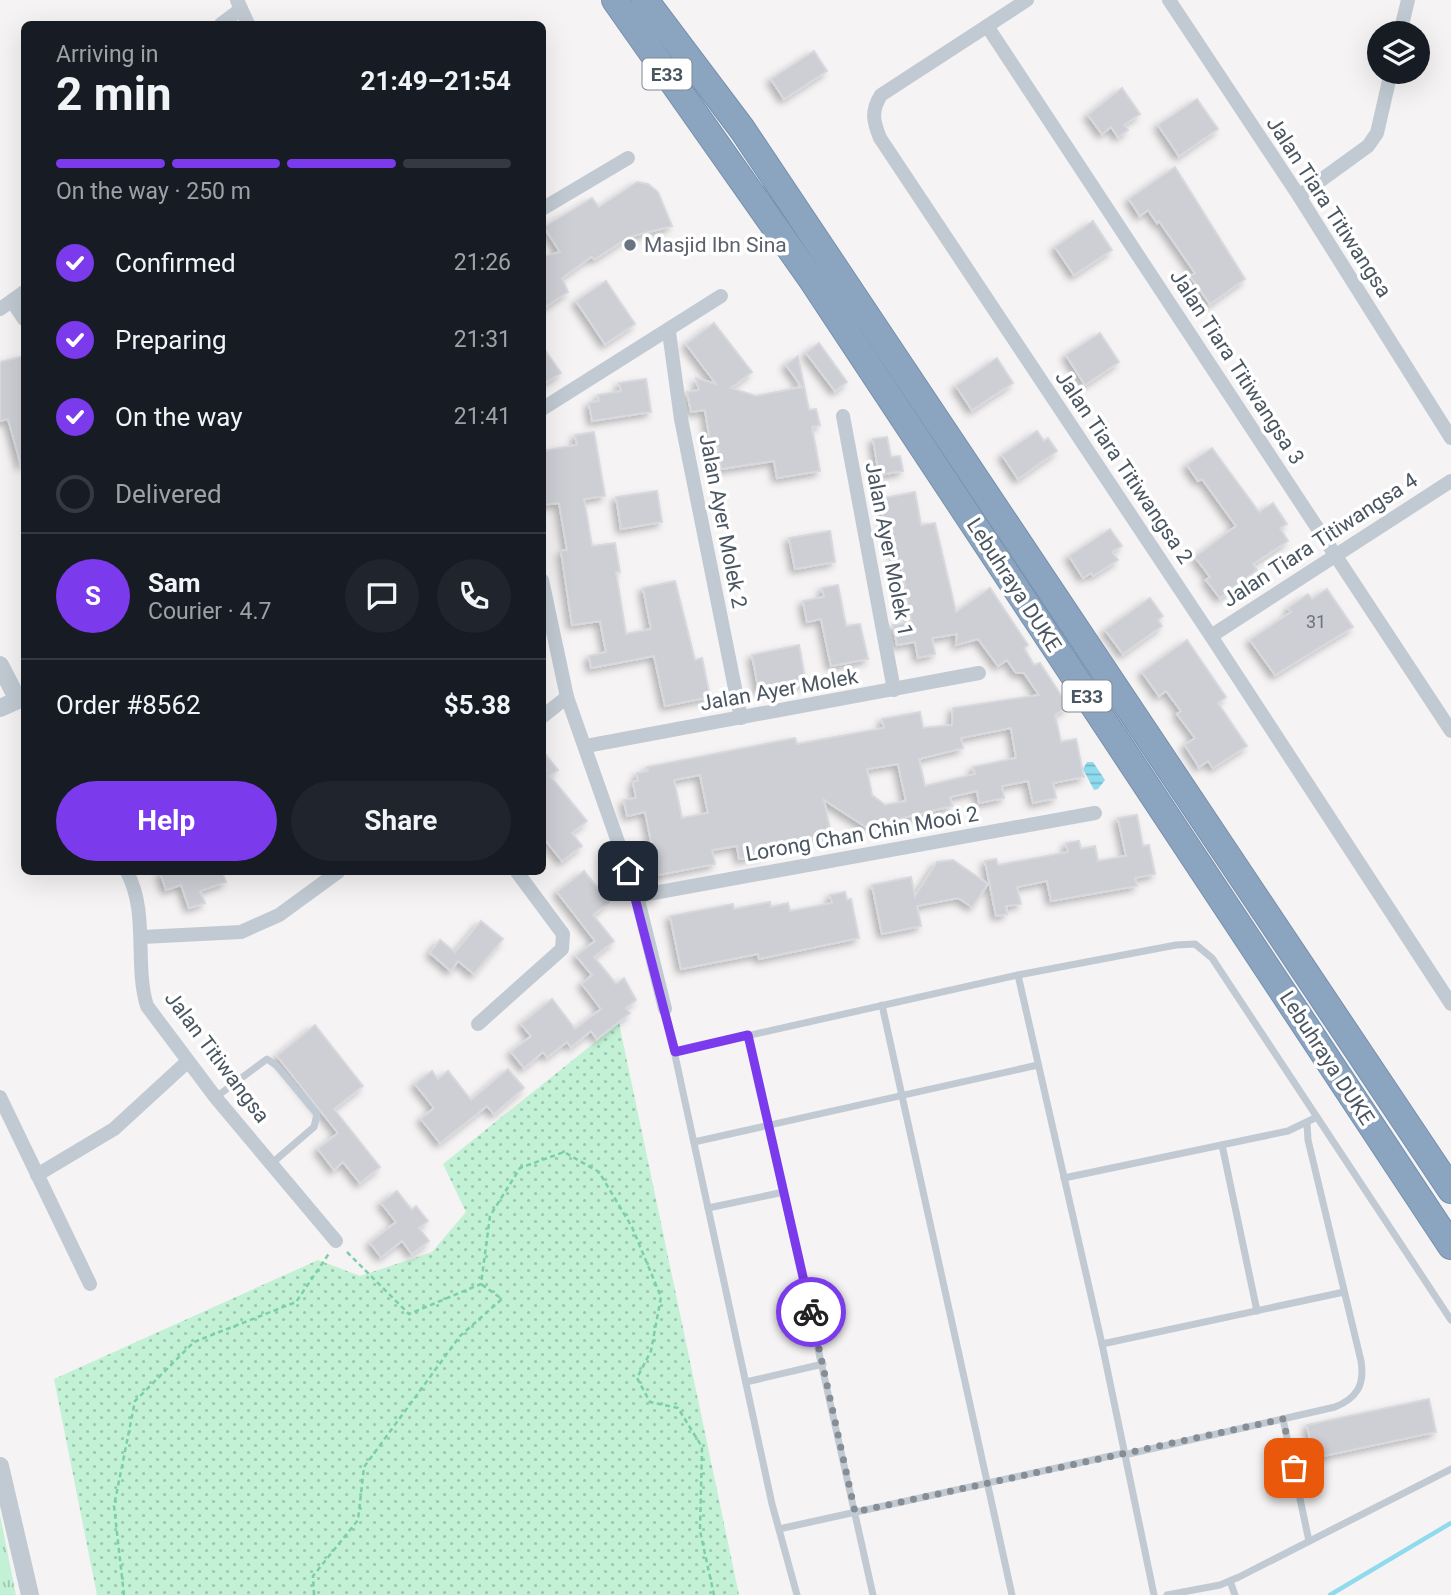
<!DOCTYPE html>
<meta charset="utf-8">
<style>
body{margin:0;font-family:Roboto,sans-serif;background:#20242c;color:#f1f3f6;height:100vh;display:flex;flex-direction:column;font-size:26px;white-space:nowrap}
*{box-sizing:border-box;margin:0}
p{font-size:23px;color:#9ea1a6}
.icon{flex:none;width:38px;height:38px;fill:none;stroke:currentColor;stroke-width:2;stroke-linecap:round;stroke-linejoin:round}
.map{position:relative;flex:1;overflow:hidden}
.drawer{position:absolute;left:21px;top:21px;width:525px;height:854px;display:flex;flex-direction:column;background:#171b24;border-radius:10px;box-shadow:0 7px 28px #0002}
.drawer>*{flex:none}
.fabs{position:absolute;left:1367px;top:21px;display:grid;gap:14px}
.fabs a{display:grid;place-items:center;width:63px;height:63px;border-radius:50%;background:#171b24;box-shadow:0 7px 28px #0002;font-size:35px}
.pin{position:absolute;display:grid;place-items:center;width:60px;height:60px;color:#fff;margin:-30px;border-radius:14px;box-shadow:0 4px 10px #0006}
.courier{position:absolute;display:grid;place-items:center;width:70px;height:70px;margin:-35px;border:5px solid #7c3aed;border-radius:50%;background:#fff;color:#222;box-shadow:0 2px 9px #0007}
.summary em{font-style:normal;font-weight:700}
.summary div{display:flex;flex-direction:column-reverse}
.summary{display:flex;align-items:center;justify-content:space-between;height:119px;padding:0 35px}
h1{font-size:46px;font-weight:700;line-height:52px}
.bar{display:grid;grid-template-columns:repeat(4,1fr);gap:10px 7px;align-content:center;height:84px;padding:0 35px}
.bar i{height:9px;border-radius:5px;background:#363941}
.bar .active{background:#7c3aed}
.bar p{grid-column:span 4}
.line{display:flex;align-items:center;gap:18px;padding:0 35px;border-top:2px solid #363941}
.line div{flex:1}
.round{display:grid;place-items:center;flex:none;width:74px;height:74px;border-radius:37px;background:#20242c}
ol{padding:0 35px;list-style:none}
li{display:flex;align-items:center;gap:21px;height:77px}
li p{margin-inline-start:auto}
li .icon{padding:7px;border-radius:50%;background:#7c3aed;color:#fff;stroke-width:4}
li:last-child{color:#9ea1a6}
li i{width:38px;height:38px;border:4px solid #363941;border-radius:50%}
.button{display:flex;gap:14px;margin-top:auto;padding:14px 35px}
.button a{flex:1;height:80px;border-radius:42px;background:#7c3aed;color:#fff;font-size:28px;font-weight:700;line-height:80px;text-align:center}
.button a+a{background:#20242c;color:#f1f3f6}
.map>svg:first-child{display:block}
.grass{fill:url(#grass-dots)}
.park{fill:url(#park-tufts)}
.water{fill:url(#water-rules)}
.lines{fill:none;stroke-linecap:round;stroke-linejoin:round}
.stream{stroke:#90daee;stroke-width:4.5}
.building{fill:#cdcfd5;stroke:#d7d9de;stroke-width:2;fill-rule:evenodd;filter:url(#shadow)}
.motorway-casing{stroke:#7690ad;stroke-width:28}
.path{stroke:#7ad0a6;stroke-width:2.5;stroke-dasharray:5 3.5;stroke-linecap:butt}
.service{stroke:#c1cad2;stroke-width:7}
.minor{stroke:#c1cad2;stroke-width:14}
.tertiary{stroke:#c1cad2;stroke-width:18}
.motorway{stroke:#8ba5c1;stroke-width:26}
.done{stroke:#868d94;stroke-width:7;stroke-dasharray:0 12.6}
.route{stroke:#7c3aed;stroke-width:9}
.worship-dot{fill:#6b7280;stroke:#fff;stroke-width:2.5}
.labels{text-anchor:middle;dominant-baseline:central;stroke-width:7;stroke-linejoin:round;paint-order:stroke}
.number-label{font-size:18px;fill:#6b747e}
.shield{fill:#fff;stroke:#808990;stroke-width:2}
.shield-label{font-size:19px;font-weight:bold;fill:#4a5661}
.street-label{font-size:21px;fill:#4a5661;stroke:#fff}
.worship-label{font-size:21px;fill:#5b616d;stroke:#fff;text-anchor:start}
</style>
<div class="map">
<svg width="1451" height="1595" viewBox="0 0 1451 1595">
<defs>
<pattern id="grass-dots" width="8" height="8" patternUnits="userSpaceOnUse" patternTransform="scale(1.75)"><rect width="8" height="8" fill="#c3f1d5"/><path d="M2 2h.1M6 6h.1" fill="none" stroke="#a0c6b0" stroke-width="1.8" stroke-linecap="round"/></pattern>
<pattern id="park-tufts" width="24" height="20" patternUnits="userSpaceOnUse" patternTransform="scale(1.75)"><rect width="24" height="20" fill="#c3f1d5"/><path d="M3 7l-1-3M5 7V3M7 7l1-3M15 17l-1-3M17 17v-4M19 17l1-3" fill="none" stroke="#a0c6b0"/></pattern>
<pattern id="water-rules" width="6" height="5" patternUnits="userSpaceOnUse" patternTransform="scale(1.75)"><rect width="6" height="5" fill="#90daee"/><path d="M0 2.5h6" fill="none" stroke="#78b4c4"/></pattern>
<filter id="shadow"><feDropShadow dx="-4" dy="4" stdDeviation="3.5" flood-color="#0004"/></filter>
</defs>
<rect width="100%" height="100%" fill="#f5f3f3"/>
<!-- grass -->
<polygon class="grass" points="619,1023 739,1595 97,1595 54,1379 318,1260 360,1276 432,1252 466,1212 443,1164"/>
<!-- park -->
<polygon class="park" points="0,1514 0,1515 16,1595 0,1595"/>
<!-- water -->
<polygon class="water" points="1087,762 1093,762 1105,780 1098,789 1094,790 1083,769"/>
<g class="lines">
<!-- stream -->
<polyline class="stream" points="1330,1595 1451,1523"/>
</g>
<!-- building -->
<g class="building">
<polygon points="814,51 827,71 784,99 771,79"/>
<polygon points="1122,88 1140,114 1124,125 1128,130 1118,137 1111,127 1102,134 1088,115"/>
<polygon points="1197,99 1218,129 1179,156 1158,125"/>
<polygon points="1175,167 1245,279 1210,304 1190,276 1195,273 1159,221 1157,223 1148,210 1140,216 1129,199"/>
<polygon points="637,182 648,184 658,192 672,226 629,237 595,259 591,257 562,278 568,292 542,309 542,257 560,252 544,227 592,198 599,207"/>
<polygon points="1093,221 1112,250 1074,275 1055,247"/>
<polygon points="606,281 635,324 605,344 576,301"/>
<polygon points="714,323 752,372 731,388 756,396 802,387 786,365 798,356 809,410 816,409 820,425 812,427 820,471 777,478 774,461 721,469 718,447 711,448 705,410 691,412 687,392 699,390 696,378 716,384 686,344"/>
<polygon points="1100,333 1119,362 1085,385 1066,355"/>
<polygon points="819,343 847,382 835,391 806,353"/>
<polygon points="542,346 561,373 542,385"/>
<polygon points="24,356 24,465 21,465 8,419 0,421 0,362"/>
<polygon points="997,358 1013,383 972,410 956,386"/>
<polygon points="646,379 651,412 592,421 589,403 599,401 598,395 621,391 619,383"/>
<polygon points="1037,431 1044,441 1048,438 1057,451 1018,479 1002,455"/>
<polygon points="594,432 605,496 584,499 592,546 615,543 620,572 616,572 626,634 651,629 643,588 675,581 695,660 702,658 710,697 665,706 654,656 591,668 589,656 606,652 600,621 572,625 561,551 567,550 559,503 542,505 542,451 577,445 575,435"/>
<polygon points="887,437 891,457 900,456 903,471 879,475 873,439"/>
<polygon points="1212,448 1259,512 1273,503 1287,524 1280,528 1288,541 1253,564 1257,570 1220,598 1206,580 1210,577 1195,557 1236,526 1202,479 1198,481 1187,465"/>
<polygon points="657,491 662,522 621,529 616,497"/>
<path d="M915,492L921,525L935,523L956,612L990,588L1028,645L1024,648L1034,665L1040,663L1068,706L1055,715L1061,742L1076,739L1084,777L1053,783L1056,798L1033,803L1028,781L1002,786L1004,798L979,803L977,791L950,797L952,806L866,827L824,800L831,834L765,847L766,854L739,859L737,846L712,850L715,864L658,875L645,812L627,816L624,800L636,798L633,782L638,781L637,773L648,771L647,767L795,738L797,744L884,728L882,719L920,712L923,728L952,725L953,708L1039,695L1024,673H1016L1007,660L998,666L978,639L956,645L957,634L932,638L935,654L918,658L915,642L897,645L893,625L911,622L901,562H897L894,548H891L879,499ZM1011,728L1016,758L973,767L975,774L925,786L919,759L963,748L961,738ZM898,764L906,801L885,805L872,795L867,769ZM700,775L708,813L682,818L674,780Z"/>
<polygon points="1110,529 1122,546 1112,552 1118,560 1093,576 1091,573 1083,578 1069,556"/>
<polygon points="830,531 835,562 795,569 789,538"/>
<polygon points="838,585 846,626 860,624 868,659 831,666 821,619 807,622 803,601 824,597 822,588"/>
<polygon points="1327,589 1353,627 1275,675 1250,640 1291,612 1288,608 1308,594 1312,599"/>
<polygon points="1150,598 1163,616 1158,620 1162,626 1123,654 1105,630"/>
<polygon points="1187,640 1226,697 1218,703 1247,746 1213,768 1208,761 1199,767 1185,745 1195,738 1177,714 1181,711 1166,691 1159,696 1142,672"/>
<polygon points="799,645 806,683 759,692 752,655"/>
<polygon points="542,750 558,770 550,776 587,821 572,833 582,846 562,861 542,836"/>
<polygon points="1137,815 1143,846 1149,845 1155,874 1135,878 1137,886 1051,901 1047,881 1017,887 1021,904 1006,906 1007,914 996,916 985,861 996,859 998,865 1068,852 1066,843 1079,841 1081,849 1095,846 1098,861 1126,856 1118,818"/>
<polygon points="953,860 988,884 972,907 958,898 917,906 921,926 882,934 872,885 911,877 915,896 937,862"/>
<polygon points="584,871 609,902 593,915 614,941 594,957 616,984 624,978 636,1000 626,1008 630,1013 597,1039 591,1031 571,1047 567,1042 547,1057 543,1052 524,1068 511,1052 531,1036 521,1024 552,999 575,1029 601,1009 582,984 592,975 576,956 595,941 557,892"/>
<polygon points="160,872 222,872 226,882 200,891 205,903 189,908 181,885 166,890"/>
<polygon points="845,892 847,900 851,899 859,938 759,959 758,954 681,969 670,916 733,904 734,909 770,902 771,907 788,903 790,911 832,903 830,895"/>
<polygon points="481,921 503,939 474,974 458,961 451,971 430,953 440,940 455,952"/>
<polygon points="315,1025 363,1086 334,1109 380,1167 360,1183 343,1162 334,1170 318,1149 338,1133 277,1056"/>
<polygon points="508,1069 524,1088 494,1114 487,1106 440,1143 421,1119 434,1108 415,1084 432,1071 438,1079 448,1071 471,1100"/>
<polygon points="397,1191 412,1210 416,1206 428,1221 419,1228 429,1241 412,1254 402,1241 381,1257 370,1243 396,1222 381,1203"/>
<polygon points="1429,1399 1436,1432 1314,1458 1307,1425"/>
</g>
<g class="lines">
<defs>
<g id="motorway">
<polyline points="615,0 812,280 1451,1246"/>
<polyline points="645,0 742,129 1451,1190"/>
</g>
</defs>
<!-- motorway casing -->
<use href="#motorway" class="motorway-casing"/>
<!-- path -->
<g class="path">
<polyline points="347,1252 409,1314 481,1284 490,1216 520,1168 564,1152 599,1172 632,1227 661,1297 651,1351 637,1378 650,1402 678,1408 702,1447 700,1531 714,1595"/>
<polyline points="124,1595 114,1506 135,1401 194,1342 296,1302 330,1252"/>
<polyline points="314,1595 313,1576 358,1520 364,1467 460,1336 502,1299 481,1284"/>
</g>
<!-- service -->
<g class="service">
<polyline points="1018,975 1102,1344 1154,1595"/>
<polyline points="882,1005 1012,1595"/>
<polyline points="665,1009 772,1504 797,1595"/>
<polyline points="748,1035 873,1595"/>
<polyline points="675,1052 1018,975 1176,945 1195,944 1212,958 1451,1320"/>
<polyline points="216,1097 267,1059 277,1066 317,1114 314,1127 271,1164"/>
<polyline points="694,1142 1038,1065"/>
<polyline points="1222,1145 1257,1311"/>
<polyline points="1064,1178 1288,1131 1317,1117"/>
<polyline points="708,1208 784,1192"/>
<polyline points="1102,1344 1344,1292"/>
<polyline points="746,1382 823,1364"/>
<polyline points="1283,1419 1309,1541"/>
<path d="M1124,1455L1335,1407C1357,1398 1365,1385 1361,1361L1308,1140L1307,1124"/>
<polyline points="779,1529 1124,1453"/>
<polyline points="1230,1581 1235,1595"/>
<polyline points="1167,1595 1220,1585 1239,1577 1451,1469"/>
</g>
<!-- minor -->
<g class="minor">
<polyline points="237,0 248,24"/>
<path d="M1027,0L881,95C871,111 873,121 880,138L1211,636L1451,1004"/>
<polyline points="1169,0 1299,196 1451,438"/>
<polyline points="221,24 241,9"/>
<polyline points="987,26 1451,731"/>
<polyline points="1400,33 1408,0"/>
<polyline points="1299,196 1368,146 1377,133 1391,72"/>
<polyline points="542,209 628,158"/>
<polyline points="12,301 24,319"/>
<polyline points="0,309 24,292"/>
<polyline points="669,332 681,419 741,718"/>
<polyline points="542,409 721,296"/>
<polyline points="843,416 894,690"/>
<polyline points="542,580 567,697 637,896 665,1009"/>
<polyline points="1211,636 1451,481"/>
<polyline points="542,717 567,697"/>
<polyline points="586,746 979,673"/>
<path d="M127,872C149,913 134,964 147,1006L216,1098L336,1241"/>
<polyline points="637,896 1095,813"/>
<polyline points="142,937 241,932 279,915 338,872"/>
<polyline points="478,1024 562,949 563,934 517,872"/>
<polyline points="0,1097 90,1284"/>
<polyline points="37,1175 114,1129 187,1062"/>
</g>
<!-- tertiary -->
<g class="tertiary">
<polyline points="0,665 18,700 0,708"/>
<polyline points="0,1466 30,1595"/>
</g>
<!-- motorway -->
<use href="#motorway" class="motorway"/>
</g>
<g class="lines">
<!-- done -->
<polyline class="done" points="811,1312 855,1512 1283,1419 1294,1468"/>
<!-- route -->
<polyline class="route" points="628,871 675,1052 748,1035 811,1312"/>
</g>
<!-- markers -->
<circle class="worship-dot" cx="630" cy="245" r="7"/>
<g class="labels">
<!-- number labels -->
<g class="number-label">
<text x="1316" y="621">31</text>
</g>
<!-- shield labels -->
<g class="shield">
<rect x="642.5" y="58.5" width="49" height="31" rx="5"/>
<rect x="1062.5" y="680.5" width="49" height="31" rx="5"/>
</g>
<g class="shield-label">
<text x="667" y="74">E33</text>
<text x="1087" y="696">E33</text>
</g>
<!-- street labels -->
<g class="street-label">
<text transform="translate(1329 207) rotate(57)">Jalan Tiara Titiwangsa</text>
<text transform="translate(1237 367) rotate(57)">Jalan Tiara Titiwangsa 3</text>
<text transform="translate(1124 467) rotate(56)">Jalan Tiara Titiwangsa 2</text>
<text transform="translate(723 521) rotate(79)">Jalan Ayer Molek 2</text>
<text transform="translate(1320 540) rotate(-33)">Jalan Tiara Titiwangsa 4</text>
<text transform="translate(889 549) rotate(79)">Jalan Ayer Molek 1</text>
<text transform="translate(1014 585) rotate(57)">Lebuhraya DUKE</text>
<text transform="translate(779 690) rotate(-10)">Jalan Ayer Molek</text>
<text transform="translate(862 834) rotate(-10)">Lorong Chan Chin Mooi 2</text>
<text transform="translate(217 1057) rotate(53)">Jalan Titiwangsa</text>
<text transform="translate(1327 1058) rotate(57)">Lebuhraya DUKE</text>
</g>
<!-- worship labels -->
<g class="worship-label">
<text x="644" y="245">Masjid Ibn Sina</text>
</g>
</g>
</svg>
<div class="fabs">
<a><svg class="icon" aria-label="layers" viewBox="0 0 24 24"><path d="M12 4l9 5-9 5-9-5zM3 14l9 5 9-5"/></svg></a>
</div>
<div class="pin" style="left:1294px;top:1468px;background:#ea580c"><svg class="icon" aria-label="bag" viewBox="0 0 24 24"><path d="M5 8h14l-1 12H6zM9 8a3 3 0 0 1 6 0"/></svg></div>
<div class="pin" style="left:628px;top:871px;background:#1f2937"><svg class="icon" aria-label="home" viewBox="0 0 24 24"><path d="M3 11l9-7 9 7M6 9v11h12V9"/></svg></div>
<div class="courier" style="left:811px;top:1312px"><svg class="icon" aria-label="bike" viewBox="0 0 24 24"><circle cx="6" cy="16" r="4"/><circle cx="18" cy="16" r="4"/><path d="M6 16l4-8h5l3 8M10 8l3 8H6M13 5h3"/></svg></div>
<section class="drawer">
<div class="summary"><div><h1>2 min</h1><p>Arriving in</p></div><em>21:49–21:54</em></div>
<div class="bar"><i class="active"></i><i class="active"></i><i class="active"></i><i></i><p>On the way · 250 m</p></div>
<ol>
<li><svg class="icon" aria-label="check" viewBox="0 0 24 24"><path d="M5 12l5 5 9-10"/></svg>Confirmed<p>21:26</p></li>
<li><svg class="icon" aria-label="check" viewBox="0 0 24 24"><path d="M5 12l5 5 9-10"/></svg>Preparing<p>21:31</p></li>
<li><svg class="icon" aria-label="check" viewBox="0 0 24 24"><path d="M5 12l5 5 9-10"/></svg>On the way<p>21:41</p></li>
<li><i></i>Delivered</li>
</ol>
<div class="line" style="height:126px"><b class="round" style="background:#7c3aed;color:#fff">S</b><div><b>Sam</b><p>Courier · 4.7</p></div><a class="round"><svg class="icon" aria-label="chat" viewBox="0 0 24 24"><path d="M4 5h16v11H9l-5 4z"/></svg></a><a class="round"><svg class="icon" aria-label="phone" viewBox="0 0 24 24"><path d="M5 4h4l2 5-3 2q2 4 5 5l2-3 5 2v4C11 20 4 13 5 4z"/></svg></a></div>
<div class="line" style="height:91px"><div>Order #8562</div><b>$5.38</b></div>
<div class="button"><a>Help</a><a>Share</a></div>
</section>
</div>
